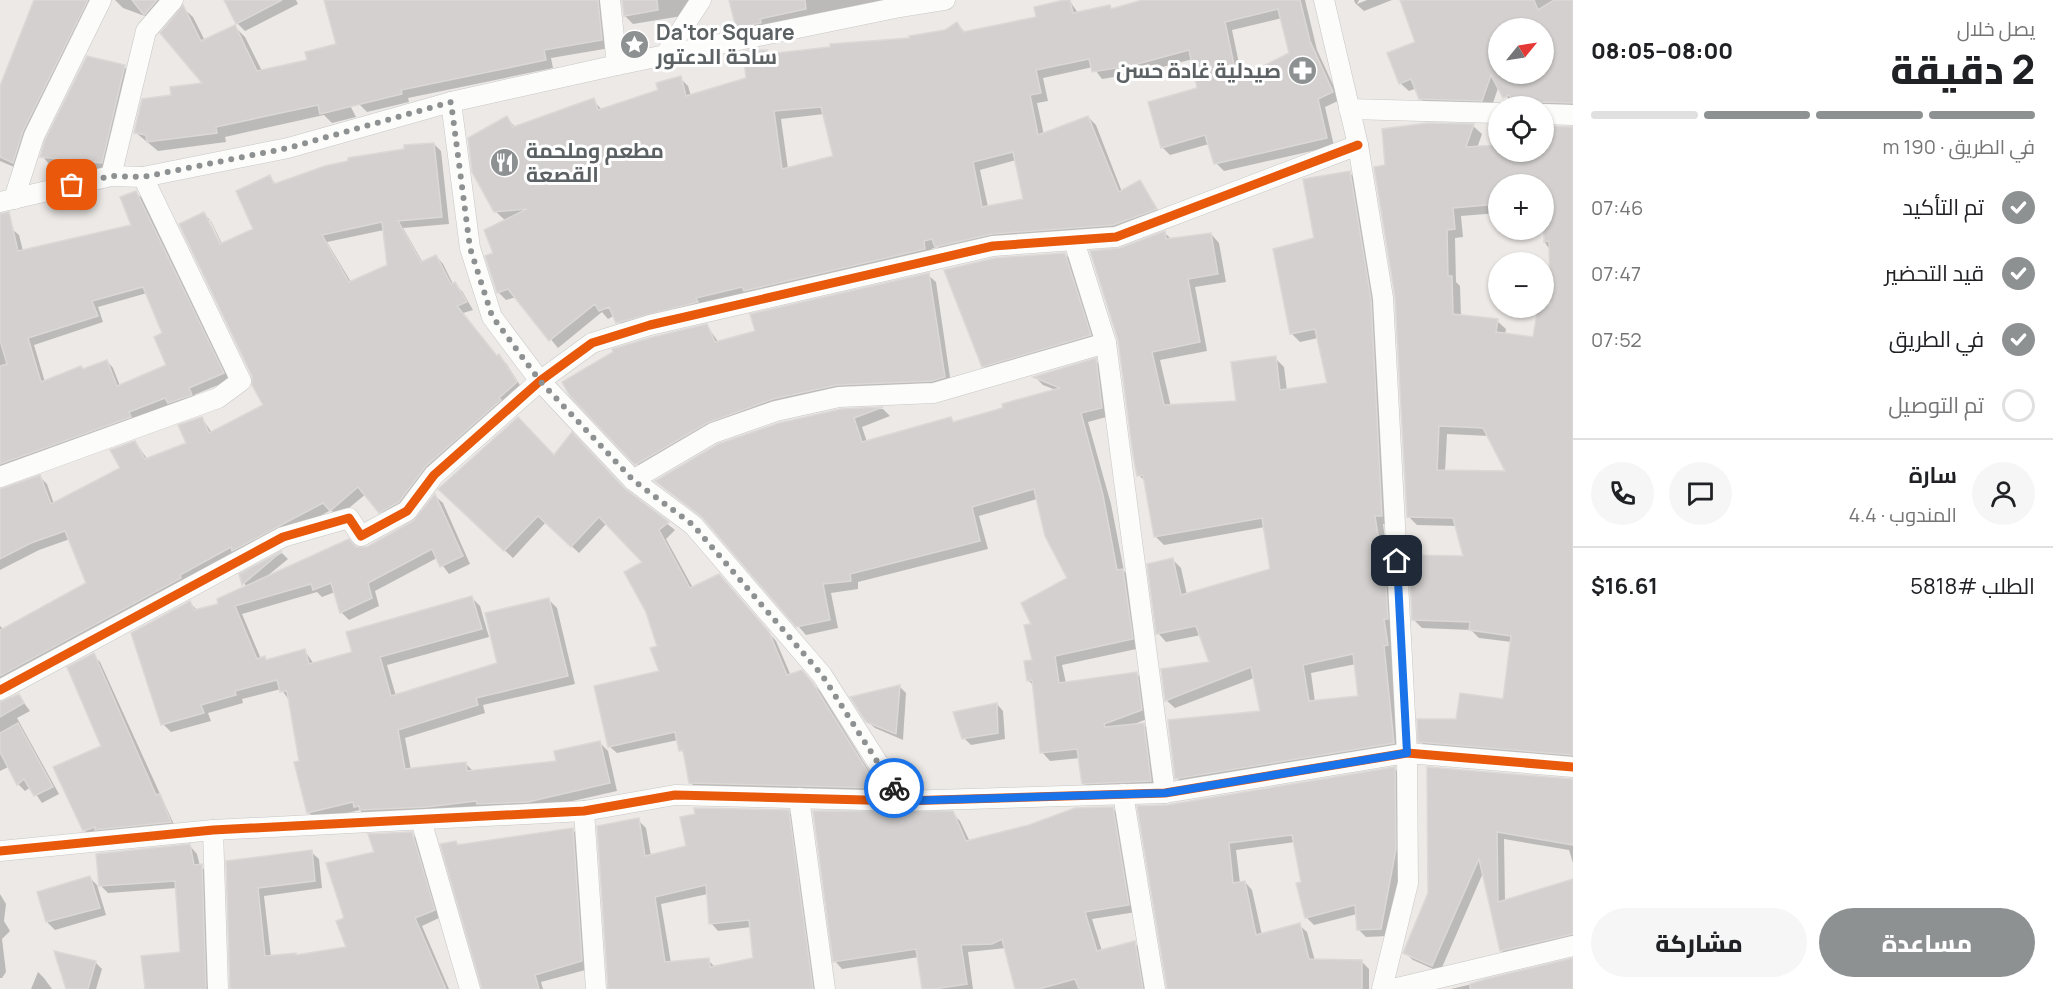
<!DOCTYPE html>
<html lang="ar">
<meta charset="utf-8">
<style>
body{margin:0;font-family:Manrope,Cairo,sans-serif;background:#f6f6f6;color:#202124;direction:rtl;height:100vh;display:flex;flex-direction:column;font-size:22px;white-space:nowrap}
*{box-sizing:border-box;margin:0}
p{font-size:20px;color:#757577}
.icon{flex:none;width:33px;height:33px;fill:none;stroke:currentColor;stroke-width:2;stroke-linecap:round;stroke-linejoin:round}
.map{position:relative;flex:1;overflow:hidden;direction:ltr}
.side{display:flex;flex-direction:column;background:#fff;width:480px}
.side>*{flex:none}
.needle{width:39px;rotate:60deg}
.controls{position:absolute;left:1488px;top:18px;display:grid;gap:12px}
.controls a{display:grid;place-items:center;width:66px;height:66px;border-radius:50%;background:#fff;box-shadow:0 2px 4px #0004;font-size:30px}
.pin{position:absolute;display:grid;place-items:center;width:51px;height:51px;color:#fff;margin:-26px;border-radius:12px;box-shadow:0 3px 9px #0006}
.courier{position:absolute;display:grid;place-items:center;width:60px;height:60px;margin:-30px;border:4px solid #1a73e8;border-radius:50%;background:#fff;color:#222;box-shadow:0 2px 8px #0007}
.summary em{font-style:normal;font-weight:800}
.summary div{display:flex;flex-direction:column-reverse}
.summary{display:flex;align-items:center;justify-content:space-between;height:102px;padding:0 18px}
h1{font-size:39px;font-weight:800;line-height:45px}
.bar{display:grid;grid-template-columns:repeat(4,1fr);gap:9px 6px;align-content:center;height:72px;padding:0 18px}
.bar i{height:8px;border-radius:4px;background:#e0e0e0}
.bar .selected{background:#8e9192}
.bar p{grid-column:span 4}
.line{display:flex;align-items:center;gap:15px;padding:0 18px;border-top:2px solid #e0e0e0}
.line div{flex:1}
.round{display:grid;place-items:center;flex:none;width:63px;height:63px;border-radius:32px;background:#f6f6f6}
ol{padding:0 18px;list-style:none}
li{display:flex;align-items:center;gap:18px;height:66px}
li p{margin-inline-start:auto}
li .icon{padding:6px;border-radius:50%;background:#8e9192;color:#fff;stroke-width:4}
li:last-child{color:#757577}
li i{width:33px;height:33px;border:3px solid #e0e0e0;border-radius:50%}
.primary-button{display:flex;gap:12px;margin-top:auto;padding:12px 18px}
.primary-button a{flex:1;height:69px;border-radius:36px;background:#8e9192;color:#fff;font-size:24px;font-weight:800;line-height:69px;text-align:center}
.primary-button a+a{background:#f6f6f6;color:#202124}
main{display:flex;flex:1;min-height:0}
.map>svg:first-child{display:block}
.shadow{fill:#0003;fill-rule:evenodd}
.building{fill:#d3d0cf;stroke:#dbd8d6;stroke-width:1.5;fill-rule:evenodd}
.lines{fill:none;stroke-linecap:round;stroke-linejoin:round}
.minor-casing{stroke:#c8c7c6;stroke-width:21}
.minor{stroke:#fcfcfb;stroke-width:20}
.cycleway-casing{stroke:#fff;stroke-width:13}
.cycleway{stroke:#e8590c;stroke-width:9}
.done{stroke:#8e9192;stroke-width:6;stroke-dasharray:0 10.8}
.route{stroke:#1a73e8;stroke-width:8}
.labels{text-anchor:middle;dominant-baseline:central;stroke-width:6;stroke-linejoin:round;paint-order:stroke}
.poi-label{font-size:21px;font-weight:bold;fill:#5c6164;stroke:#fff;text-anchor:start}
</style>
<main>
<section class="side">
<div class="summary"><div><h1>2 دقيقة</h1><p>يصل خلال</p></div><em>08:00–08:05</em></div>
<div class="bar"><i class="selected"></i><i class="selected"></i><i class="selected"></i><i></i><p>في الطريق · 190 m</p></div>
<ol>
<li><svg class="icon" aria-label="check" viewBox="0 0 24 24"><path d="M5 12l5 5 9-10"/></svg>تم التأكيد<p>07:46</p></li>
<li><svg class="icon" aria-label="check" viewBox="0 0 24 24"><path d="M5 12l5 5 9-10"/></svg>قيد التحضير<p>07:47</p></li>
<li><svg class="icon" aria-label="check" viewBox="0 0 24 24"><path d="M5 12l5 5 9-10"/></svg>في الطريق<p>07:52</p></li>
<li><i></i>تم التوصيل</li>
</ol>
<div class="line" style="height:108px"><a class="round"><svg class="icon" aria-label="person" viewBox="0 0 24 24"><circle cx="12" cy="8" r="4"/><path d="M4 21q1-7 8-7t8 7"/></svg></a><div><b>سارة</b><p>المندوب · 4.4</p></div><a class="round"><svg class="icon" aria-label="chat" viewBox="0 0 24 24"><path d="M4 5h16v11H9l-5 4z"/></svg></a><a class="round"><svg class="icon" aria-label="phone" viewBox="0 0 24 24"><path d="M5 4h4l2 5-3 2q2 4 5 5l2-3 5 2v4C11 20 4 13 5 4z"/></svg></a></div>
<div class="line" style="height:78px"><div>الطلب #5818</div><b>$16.61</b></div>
<div class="primary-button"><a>مساعدة</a><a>مشاركة</a></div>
</section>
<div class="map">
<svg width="1573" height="989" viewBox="0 0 1573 989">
<rect width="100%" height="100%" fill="#ece9e6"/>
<!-- shadow -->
<g class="shadow">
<polygon points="47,0 101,0 21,170 0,161 0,87"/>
<polygon points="115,0 172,0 150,18 123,8"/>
<polygon points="226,0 296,0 298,4 245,31 237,23"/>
<polygon points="329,0 610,0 610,48 551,58 553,68 408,98 409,102 367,112 359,104"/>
<polygon points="622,0 696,0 688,15 633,24 625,16"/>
<polygon points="731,0 890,0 746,36 738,28"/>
<path d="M1069,0L1078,13L1109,6L1113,10L1148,0H1305L1317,50L1340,100L1325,107L1334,146L1224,171L1216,163L1209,144L1170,155L1162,147L1199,89L1193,59L1143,72L1102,79L1093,67L1043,78L1048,101L1037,103L1044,135L1088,117L1096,125L1122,192L1139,182L1163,217L1122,233L945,254L938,247L931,249L932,257L626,330L615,315L608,319L602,312L558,348L516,297L506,300L498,292L495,254L506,221L495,211L507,118L516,128L593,100L602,110L660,91L680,78L688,86L691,96L748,79L766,51L770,55L911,39L945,31L957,24L966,33L1038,18ZM1282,18L1291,54L1242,78L1232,30ZM824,114L835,157L788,169L781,119ZM1016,160L1025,200L988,207L980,170Z"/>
<polygon points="1354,0 1359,0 1357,4 1367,0 1392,0 1364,11 1355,3"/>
<path d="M1401,0H1573V111L1513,105L1499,85L1491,109L1429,107L1420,98L1417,88L1409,91L1400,83L1417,43ZM1498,28H1544V74H1498Z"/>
<polygon points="183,8 193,17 205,41 235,27 245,37 262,71 331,68 356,117 332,123 324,115 225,137 226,142 158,151 135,132 173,97 205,84"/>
<polygon points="124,67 134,76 111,172 51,166 42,156"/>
<path d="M1428,125L1473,126L1482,134L1477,148L1498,146V152H1544V126L1573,128V286L1544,241V184H1498V213L1461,216L1463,237L1455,238L1456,282L1460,286L1461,316L1497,321L1506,329L1505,334L1534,338L1573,325V762L1429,750L1420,741L1457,721L1504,701L1512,642L1479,638L1471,630L1422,628L1413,619L1464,558L1457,526L1417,525L1408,516L1387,166ZM1447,434L1489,436L1507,472H1445Z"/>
<path d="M434,144L441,151L449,224L403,228L423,263L436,256L443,264L453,284L462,291L473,310L463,313L498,358L506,363L523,390L387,519L366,494L338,517L331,510L0,689V626L4,630L88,583L70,539L39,550L0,570V506L40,477L47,484L54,504L122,468L135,442L148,460L188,444L202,418L212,433L265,405L204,214L211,221L222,244L255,230L269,177L277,185ZM206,220H210L224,250L222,251ZM384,230L389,265L351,282L327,242Z"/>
<path d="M1350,173L1358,181L1379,309L1390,524H1383L1388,560L1396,654H1392L1402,751L1185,787L1177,778L1261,712L1254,678L1175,708L1166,700L1212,663L1201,635L1166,642L1158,633L1173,560L1181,568L1187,595L1272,570L1265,527L1164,545L1155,536L1146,482L1139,475L1120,250L1165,233L1172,240L1211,234L1219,243L1226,282L1195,287L1207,351L1160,360L1171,407L1238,403L1275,358L1284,367L1287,391L1329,385L1318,338L1300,342L1291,333L1316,239ZM1356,664L1359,697L1315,702L1311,673Z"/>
<path d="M136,193L143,199L230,380L194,395L197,401L176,409L171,404L0,474V232L12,229L19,235L23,251L133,226ZM147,293L164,334L168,366L120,386L113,368L107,361L45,382L34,345L103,322L98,307Z"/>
<polygon points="1065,254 1072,261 1097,342 990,373 983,366"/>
<polygon points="928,275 936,282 951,384 781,406 644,471 572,395 707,326 719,343"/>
<polygon points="1095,360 1104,369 1110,416 1088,422 1111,504 1124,571 1132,579 1141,648 1062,665 1066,683 1136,673 1145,682 1150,718 1134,724 1143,724 1152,733 1159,790 1092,792 1083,783 1080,758 1050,761 1042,752 1034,686 1028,680 1033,661 1033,625 1069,578 1037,499 979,516 988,549 858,582 858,589 831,593 838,628 806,635 709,523 657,482 841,410 883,409 890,416 862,427 867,442 951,419 955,423 1056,390 1043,385 1036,378"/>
<polygon points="554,457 625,491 675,530 666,539 693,588 724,581 776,641 791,676 809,680 820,691 884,795 698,790 691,783 685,755 681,750 678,740 617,753 609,746 661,672 644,563 607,523 579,553 546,522 513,558 448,497"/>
<polygon points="435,496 443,503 470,564 449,574 437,558 375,591 379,606 349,620 341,612 335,592 322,597 317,592 242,614 261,659 267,661 305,651 314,664 354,653 472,598 480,606 489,637 387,665 396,696 499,664 549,600 557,608 575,684 483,705 485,713 405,738 411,770 465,763 474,772 558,762 600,743 608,751 617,791 537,809 363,814 360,810 316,820 308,812 289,700 281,689 242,699 243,703 208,713 211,721 171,732 163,724 190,603 198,611 220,605 246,587 241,575 282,553 288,559 266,577 356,548 367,548 414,522"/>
<polygon points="93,655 100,662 176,829 91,837 84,830 103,747"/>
<polygon points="899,686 906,693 903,740 875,728 867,721"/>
<polygon points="18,695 30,711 17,718 59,794 42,803 31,787 25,791 18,784 8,767 0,771 0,702"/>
<polygon points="997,704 1003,711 1005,739 971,745 964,738"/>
<polygon points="1428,768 1573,780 1573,863 1569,850 1504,839 1505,901 1573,881 1573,943 1509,958 1501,950 1483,873 1440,972 1413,960 1405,953 1429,893"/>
<polygon points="1395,769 1402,776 1403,858 1388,936 1366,937 1358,929 1357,914 1314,925 1306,917 1295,842 1236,850 1240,883 1245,882 1252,890 1262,935 1299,925 1307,932 1315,961 1361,961 1369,969 1369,989 1168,989 1167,806"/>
<polygon points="1112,808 1120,816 1136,912 1092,919 1102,951 1134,943 1142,950 1148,989 1017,989 1006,948 968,952 973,989 924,989 919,957 842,969 835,961 952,813 960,821 970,842"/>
<path d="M788,811L796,819L819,989H608L638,820L646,828L651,856L688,848ZM708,894L711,923L718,931L751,927L755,960L716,968L708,960L671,963L661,904Z"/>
<polygon points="573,830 580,838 589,969 541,982 543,989 482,989 456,842 460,846"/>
<polygon points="411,833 419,841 441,917 422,926 449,989 231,989 228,862 311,852 319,859 322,888 264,896 271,957 295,954 298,957 348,948 346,919 376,853"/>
<polygon points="190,846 197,854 200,866 209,873 213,989 147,989 182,953 177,888 108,893 100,885"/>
<polygon points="90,878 97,885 106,915 55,930 48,923 41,892"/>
<polygon points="0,894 6,904 4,921 10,931 2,939 6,972 2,978 0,978"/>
<polygon points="1573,960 1573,989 1451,989"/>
<polygon points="95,962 102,969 96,989 67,989"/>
<polygon points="38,972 44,978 52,989 31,989"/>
</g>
<!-- building -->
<g class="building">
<polygon points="34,0 88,0 23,131 13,163 0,157 0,86"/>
<polygon points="132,0 157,0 144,15"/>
<polygon points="224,0 282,0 236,24"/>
<polygon points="324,0 598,0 602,40 544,50 546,60 401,90 402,94 320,114 318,105 216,127 217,133 147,142 146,135 134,133 142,99 171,95 170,87 202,83 160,33 183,5 201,41 235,25 257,71 307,60 305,52 336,44"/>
<polygon points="622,0 657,0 658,10 624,16"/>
<polygon points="729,0 805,0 806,9 760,19 761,23 736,28"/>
<path d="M1064,0H1070L1073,13L1110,5L1111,9L1142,0H1300L1310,41L1333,92L1318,99L1327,138L1214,164L1205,135L1161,148L1148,102L1197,88L1189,50L1134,65L1092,72L1089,59L1036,70L1041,93L1030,95L1038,135L1088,116L1119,192L1140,180L1157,209L1113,225L992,234L935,247L932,239L924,241L925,249L744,291L742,287L696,298L698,302L616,323L609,307L599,311L595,304L549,341L508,289L497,293L485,256L493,253L484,230L527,209L494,212L472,172L468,138L507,116L513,127L594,98L598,110L658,90L656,83L681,76L686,96L746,78L743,51L767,50L768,54L830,47V44L910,38L909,36L945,30L957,22L963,32L1036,17L1034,7ZM1278,9L1289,53L1237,79L1225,22ZM821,107L833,156L782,169L774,111ZM1013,152L1023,199L982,207L973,162Z"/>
<path d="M1400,0H1534L1538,10L1554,0H1573V103L1544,102L1535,106H1516L1509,95L1503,98L1491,75L1482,101L1419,99L1411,79L1399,84L1387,53L1415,42ZM1498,28H1544V74H1498Z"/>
<polygon points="87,56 125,65 102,163 40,157 45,140"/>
<path d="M1428,123L1474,124L1466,147L1498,145V152H1544V126L1573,127V755L1418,742L1417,719H1456L1460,693L1503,699L1511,636L1469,630L1470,622L1412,620L1409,555L1463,556L1453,518L1407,517L1395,297L1374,167L1385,165L1382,129ZM1498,184H1544V242L1549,241L1550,305L1544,304V308H1538L1533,337L1496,332L1498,319L1453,314L1452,276H1448L1447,230L1455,229L1453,208L1498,204ZM1439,426L1483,428L1505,471L1437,470Z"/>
<path d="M434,143L442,217L398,221L421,262L436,255L451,284L455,282L467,302L457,306L497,356L499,354L517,382L499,398L501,400L426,466L399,502L379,513L358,487L330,511L323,503L232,551L231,547L180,575L181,578L0,676V630L86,583L65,531L31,543L0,559V489L40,475L51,504L120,468L110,450L135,441L145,459L186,443L178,425L202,417L209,433L263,405L252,385V376L179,224L204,212L220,244L253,229L236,191L270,175L274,184L325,166L348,161V158L404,149V145ZM382,222L387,265L349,282L322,235Z"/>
<path d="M1350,171L1371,299L1382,516H1375L1381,554H1384L1388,619H1384L1388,645L1384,646L1394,743L1175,779L1168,720L1260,711L1251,667L1165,701L1161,669L1209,662L1196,626L1156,634L1147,564L1173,558L1181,595L1270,569L1262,518L1154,537L1143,475L1137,476L1133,455L1118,340L1090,251L1120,248L1165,231L1166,239L1211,233L1218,274L1188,279L1200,342L1152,352L1164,405L1236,401L1231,362L1276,356L1280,390L1327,383L1315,329L1290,334L1273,249L1314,238L1303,179ZM1353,654L1358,696L1309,701L1303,665Z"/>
<path d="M136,191L224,373L189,388L192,395L168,403L165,398L129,412L131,417L0,464V366L7,364L0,340V214L9,212L18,251L131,225L120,197ZM143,287L162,333L154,337L166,365L117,386L107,360L83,369L81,366L41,382L28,338L98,316L92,301Z"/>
<polygon points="1065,253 1091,335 982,367 944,270 995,258"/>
<polygon points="929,273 945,377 932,381 837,385 773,399 707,423 635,465 570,396 562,382 613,352 612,349 653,337 707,324 715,342 755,331 750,314"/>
<polygon points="1096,358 1102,408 1081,413 1103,495 1117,570 1123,569 1133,639 1055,656 1059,683 1137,672 1142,710 1104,724 1105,727 1144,723 1151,781 1082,784 1077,749 1040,753 1032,680 1027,681 1024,661 1032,660 1024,625 1031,624 1021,603 1067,578 1045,536 1034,489 972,507 980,541 850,574 851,581 823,584 830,620 796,627 702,517 655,481 718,444 779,423 841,409 883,407 854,418 862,442 951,417 953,422 1003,408 1002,404 1060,388 1033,377"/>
<polygon points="518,417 554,455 572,432 624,488 669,522 659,530 690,588 719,574 769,632 787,675 802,670 812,682 878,788 689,783 683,750 679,751 675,732 608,747 594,686 659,671 650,648 657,646 646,612 624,572 642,562 599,517 571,547 538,516 504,551 438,489"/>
<polygon points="435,494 463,556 440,567 432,549 368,583 372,598 340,613 331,583 313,590 311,584 235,606 257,659 265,656 266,660 305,649 309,664 352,652 346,632 472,596 482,629 380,657 391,696 497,663 485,613 549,598 568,676 476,698 478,705 398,730 405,769 466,762 467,771 556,761 554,751 600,741 610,783 528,802 477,804 476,801 427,807 360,810 359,806 354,807 353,802 307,813 294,762 299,761 287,691 280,692 277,680 235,691 236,695 201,705 204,713 161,725 131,633 190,601 194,610 218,604 217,599 349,539 356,547 367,547 413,521"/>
<polygon points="282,551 242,585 239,574"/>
<polygon points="94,653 156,795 160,794 171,822 95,830 95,827 83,831 53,767 101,746 67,667"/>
<polygon points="900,685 896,734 866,722 850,697"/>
<polygon points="19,694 24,703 0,717 0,702"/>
<polygon points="997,703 998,733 962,739 953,712"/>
<polygon points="18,723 53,787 34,796 24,779 17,785 0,752 0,733"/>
<polygon points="1395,767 1396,849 1381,929 1357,930 1355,905 1305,918 1296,883 1301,882 1292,835 1229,843 1233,883 1245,881 1256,935 1300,923 1309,959 1362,960 1362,989 1167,989 1137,806 1167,805"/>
<polygon points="1427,767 1573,779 1573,845 1497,832 1498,902 1573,879 1573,934 1500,951 1479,859 1432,966 1403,953 1428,893"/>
<polygon points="1113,807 1129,905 1085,912 1097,951 1135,941 1143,989 1079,989 1075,979 1039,989 1015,989 1002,939 992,944 961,945 967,984 934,989 922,989 916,949 833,962 813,811 953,811 966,841 1029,825 1075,808"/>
<path d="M694,808L789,810L813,989H608L597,826L639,818L645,856L686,846L680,817L695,814ZM706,885L709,924L749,920L753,958L710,967L709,958L665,962L655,897Z"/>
<polygon points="573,828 582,961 535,975 539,989 482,989 440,844 456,841 457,845"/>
<polygon points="412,832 435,910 415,918 446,989 230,989 226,861 312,850 315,881 258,888 265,956 296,953 296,955 346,947 336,921 344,918 326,863 374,852 368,834"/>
<polygon points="190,844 194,865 202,864 206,989 145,989 141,956 180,952 175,881 99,886 96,854"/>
<polygon points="90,876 100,908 46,922 37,892"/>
<polygon points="54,951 96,961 88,989 66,989"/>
<polygon points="1573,958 1573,989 1470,989 1470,984 1486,979"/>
</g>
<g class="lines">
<defs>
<g id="minor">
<polyline points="610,0 617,65"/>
<polyline points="1324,0 1358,145 1383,298 1407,753 1408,883 1382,989"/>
<polyline points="665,55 701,0"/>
<polyline points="451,102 470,248 492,317 540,381 586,430 633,480 693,525 822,675 902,801"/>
<polyline points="1349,109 1498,113"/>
<polyline points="1544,114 1573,115"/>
<polyline points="111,176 146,31 173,0"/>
<polyline points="14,199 34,136 101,0"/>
<polyline points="0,202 111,176 143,177 288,148 451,102 617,65 895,8 945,0"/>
<polyline points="1074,241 1106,343 1165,793"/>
<polyline points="0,477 218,398 241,381 143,177"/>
<polyline points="633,480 713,433 776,411 839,397 934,393 1106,343"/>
<polyline points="0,690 283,537 349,518 361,536 407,511 434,475 540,381 592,343 650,325 993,246 1116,237 1358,145"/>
<polyline points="1123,794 1155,989"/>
<polyline points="799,798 825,989"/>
<polyline points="584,811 596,989"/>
<polyline points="421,820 470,989"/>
<polyline points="213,830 218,989"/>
<polyline points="0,851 213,830 584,811 675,795 902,801 1165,793 1407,753 1573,767"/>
<polyline points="1393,989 1573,946"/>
</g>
</defs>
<!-- minor casing -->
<use href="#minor" class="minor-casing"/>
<!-- minor -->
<use href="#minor" class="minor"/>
<defs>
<g id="cycleway">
<polyline points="0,690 283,537 349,518 361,536 407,511 434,475 540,381 592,343 650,325 993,246 1116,237 1358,145"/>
<polyline points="0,851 213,830 584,811 675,795 902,801 1165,793 1407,753 1573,767"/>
</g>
</defs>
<!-- cycleway casing -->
<use href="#cycleway" class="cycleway-casing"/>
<!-- cycleway -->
<use href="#cycleway" class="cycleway"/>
</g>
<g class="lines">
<!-- done -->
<polyline class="done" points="72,185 111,176 143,177 288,148 451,102 470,248 492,316 540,381 633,480 693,525 822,675 894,788"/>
<!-- route -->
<polyline class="route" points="894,788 902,801 1165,793 1407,753 1397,561"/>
</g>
<!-- icons -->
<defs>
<symbol id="sight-disc" viewBox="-11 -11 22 22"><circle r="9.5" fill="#8e9192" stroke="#fff"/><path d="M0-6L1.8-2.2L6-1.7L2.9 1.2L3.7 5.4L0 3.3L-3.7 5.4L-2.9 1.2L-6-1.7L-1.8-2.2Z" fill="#fff"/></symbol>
<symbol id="pharmacy-disc" viewBox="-11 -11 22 22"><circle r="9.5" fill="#8e9192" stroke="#fff"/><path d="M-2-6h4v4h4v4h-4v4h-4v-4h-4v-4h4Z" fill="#fff"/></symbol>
<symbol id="restaurant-disc" viewBox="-11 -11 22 22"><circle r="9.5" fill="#8e9192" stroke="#fff"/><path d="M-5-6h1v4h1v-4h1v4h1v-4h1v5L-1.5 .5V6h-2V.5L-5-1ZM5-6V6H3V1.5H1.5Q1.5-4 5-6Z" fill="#fff"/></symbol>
</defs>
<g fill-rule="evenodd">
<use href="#sight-disc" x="618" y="28" width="33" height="33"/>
<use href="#pharmacy-disc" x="1286" y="54" width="33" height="33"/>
<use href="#restaurant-disc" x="488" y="146" width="33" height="33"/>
</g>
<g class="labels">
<!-- poi labels -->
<g class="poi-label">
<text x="656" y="32">Da'tor Square<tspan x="656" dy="24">ساحة الدعتور</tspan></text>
<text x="1281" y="70" text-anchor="end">صيدلية غادة حسن</text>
<text x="526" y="150">مطعم وملحمة<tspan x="526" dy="24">القصعة</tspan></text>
</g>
</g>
</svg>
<div class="controls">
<a><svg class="needle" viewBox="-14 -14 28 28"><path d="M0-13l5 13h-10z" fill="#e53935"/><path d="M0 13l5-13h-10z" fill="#757577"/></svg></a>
<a><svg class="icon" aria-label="locate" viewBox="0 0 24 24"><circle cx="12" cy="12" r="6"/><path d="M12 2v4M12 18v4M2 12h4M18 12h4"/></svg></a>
<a>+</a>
<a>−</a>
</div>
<div class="pin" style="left:72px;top:185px;background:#ea580c"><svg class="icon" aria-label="bag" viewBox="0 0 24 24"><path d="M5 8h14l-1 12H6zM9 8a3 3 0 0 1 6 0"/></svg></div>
<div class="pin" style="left:1397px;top:561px;background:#1f2937"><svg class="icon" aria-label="home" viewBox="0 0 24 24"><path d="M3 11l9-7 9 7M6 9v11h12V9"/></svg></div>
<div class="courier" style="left:894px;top:788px"><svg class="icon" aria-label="bike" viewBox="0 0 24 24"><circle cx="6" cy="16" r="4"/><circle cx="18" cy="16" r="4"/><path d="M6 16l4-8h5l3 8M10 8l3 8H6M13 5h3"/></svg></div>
</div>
</main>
